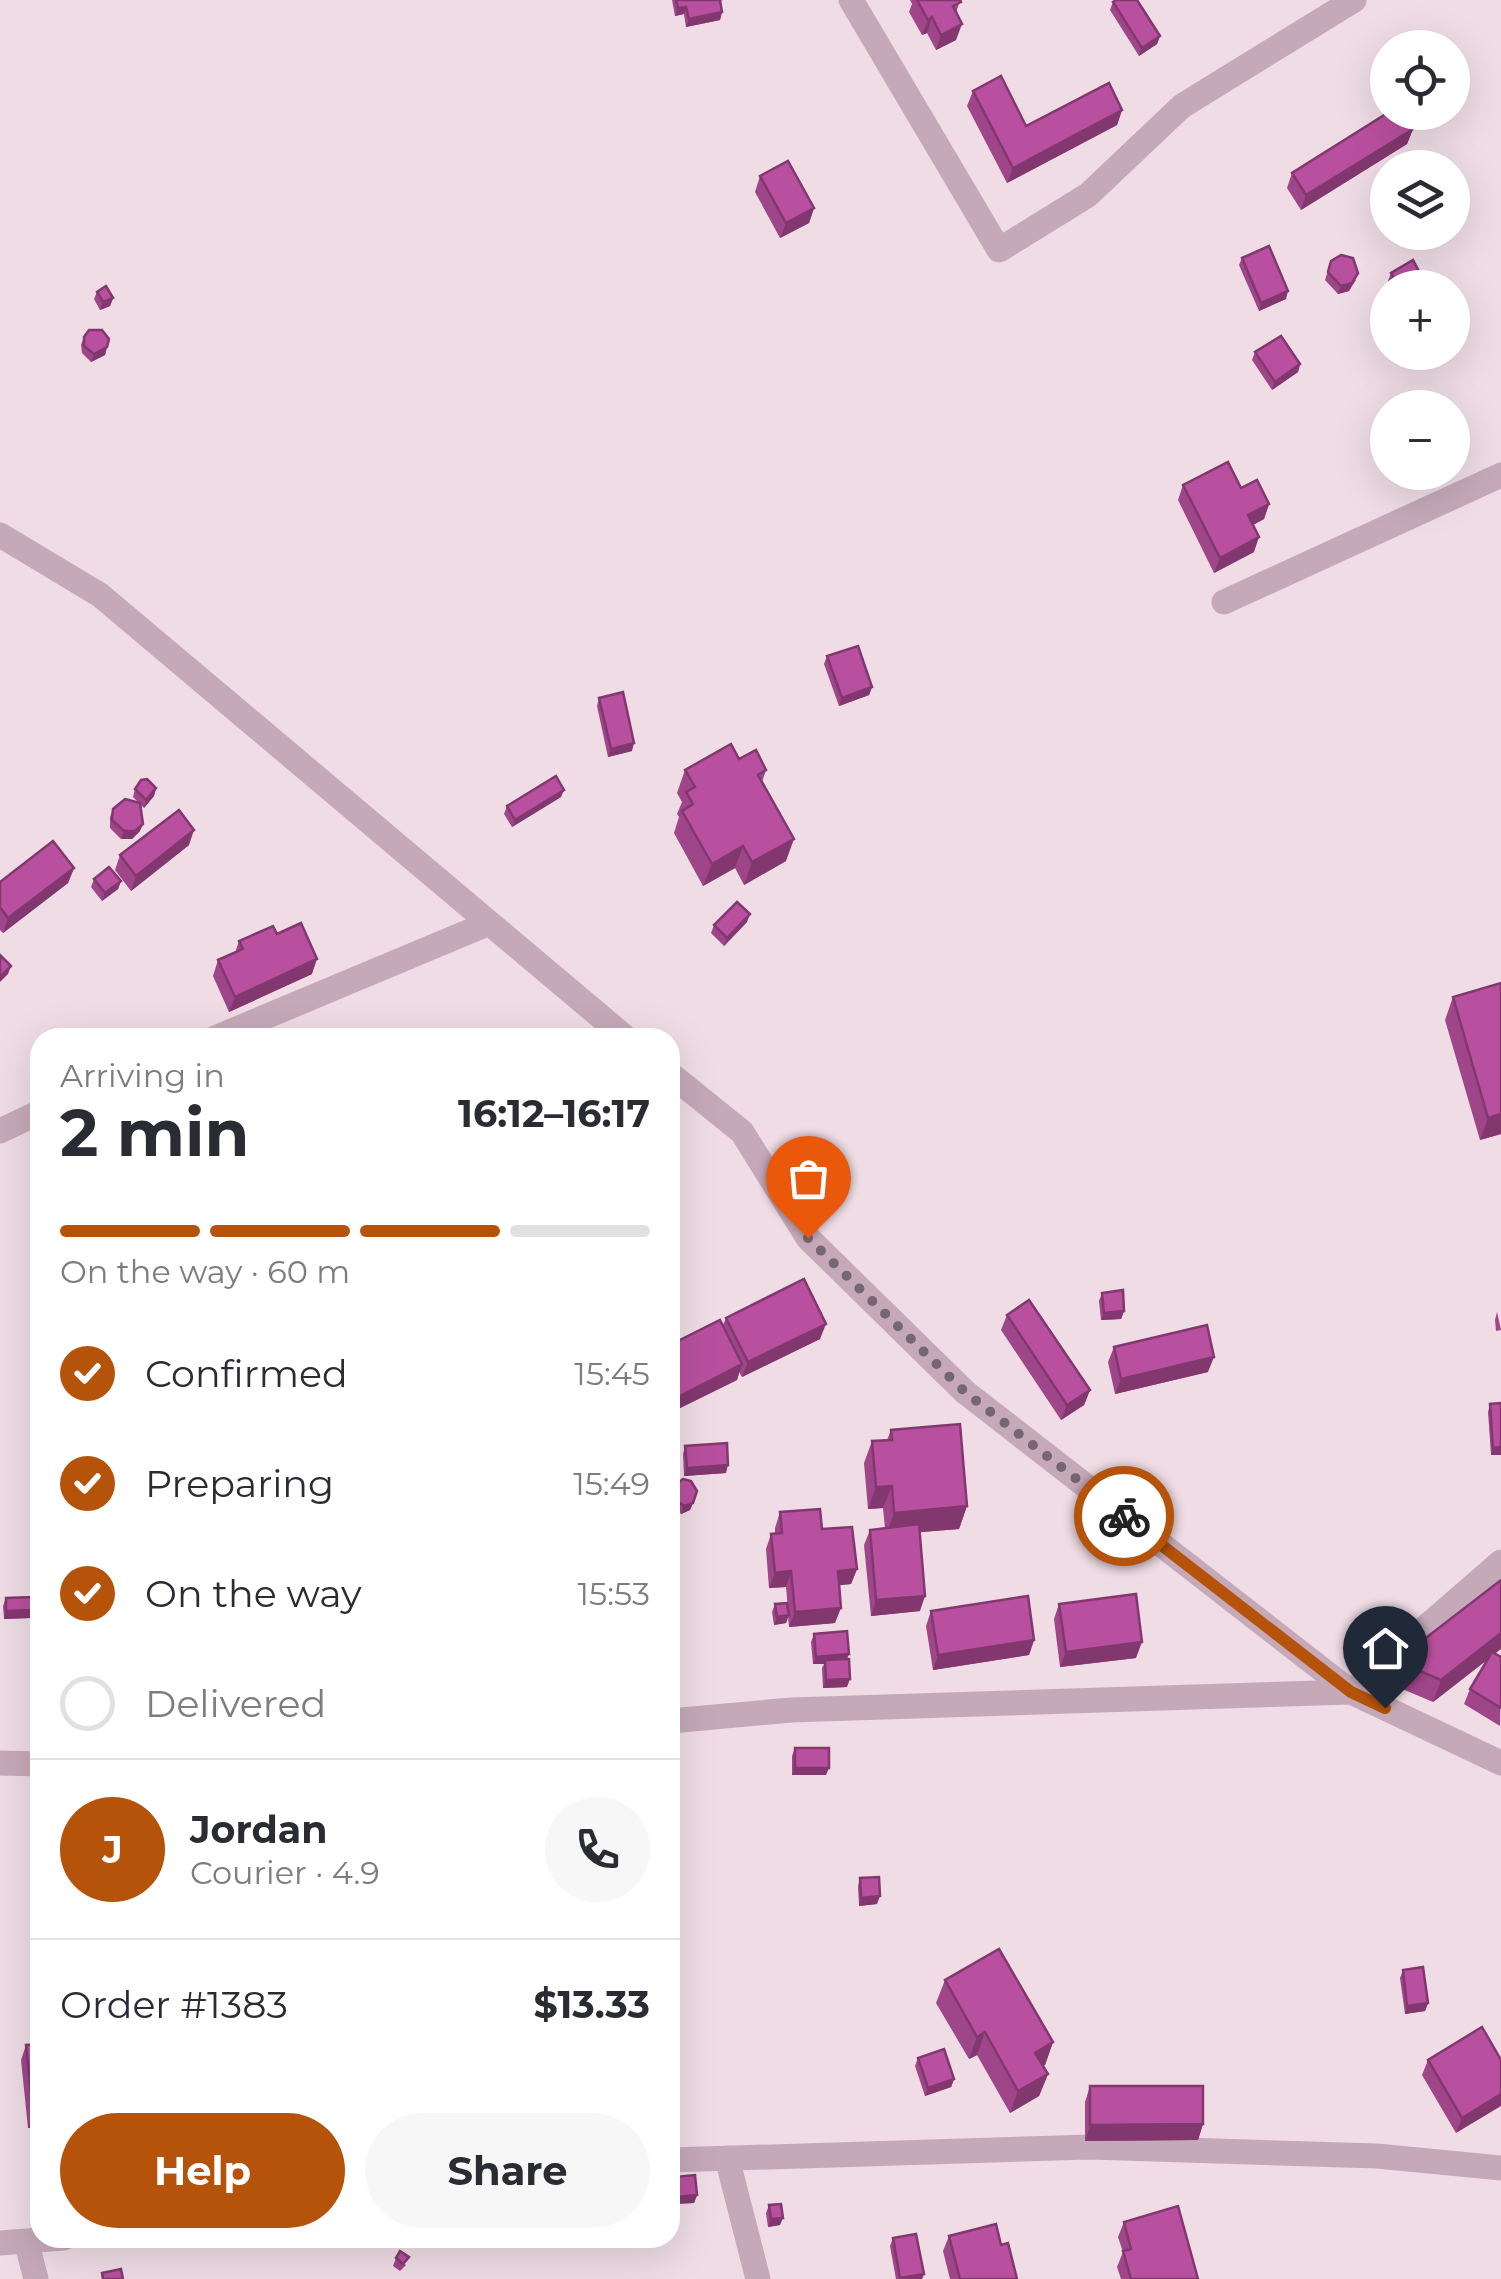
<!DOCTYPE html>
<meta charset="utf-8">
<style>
body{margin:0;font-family:Montserrat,sans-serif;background:#f7f7f7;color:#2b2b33;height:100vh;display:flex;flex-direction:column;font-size:38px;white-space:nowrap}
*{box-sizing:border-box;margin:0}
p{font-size:32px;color:#7c7c81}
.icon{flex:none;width:55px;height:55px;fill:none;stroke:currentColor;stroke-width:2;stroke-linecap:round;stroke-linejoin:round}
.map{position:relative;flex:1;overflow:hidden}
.sheet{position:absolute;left:30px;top:1028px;width:650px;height:1220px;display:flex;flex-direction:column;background:#fff;border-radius:30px;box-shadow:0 10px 40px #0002}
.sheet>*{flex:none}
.buttons{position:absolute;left:1370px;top:30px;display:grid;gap:20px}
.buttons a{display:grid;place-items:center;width:100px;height:100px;border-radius:50%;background:#fff;box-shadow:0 10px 40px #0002;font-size:50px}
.pin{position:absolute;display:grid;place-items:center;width:85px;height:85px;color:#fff;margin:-102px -42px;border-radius:50% 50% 50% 0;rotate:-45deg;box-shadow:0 0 10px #0007}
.pin .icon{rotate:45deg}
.courier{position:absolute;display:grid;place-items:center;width:100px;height:100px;margin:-50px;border:8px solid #b45309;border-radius:50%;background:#fff;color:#222;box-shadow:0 2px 12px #0007}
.summary em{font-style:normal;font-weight:700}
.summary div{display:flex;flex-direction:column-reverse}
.summary{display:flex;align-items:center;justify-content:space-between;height:170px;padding:0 30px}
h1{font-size:65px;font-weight:700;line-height:75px}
.bar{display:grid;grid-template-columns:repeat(4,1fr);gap:15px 10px;align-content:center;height:120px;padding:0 30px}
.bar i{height:12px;border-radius:8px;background:#e1e1e2}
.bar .on{background:#b45309}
.bar p{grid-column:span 4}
.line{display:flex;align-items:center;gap:25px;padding:0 30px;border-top:2px solid #e1e1e2}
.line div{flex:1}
.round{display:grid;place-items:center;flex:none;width:105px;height:105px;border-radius:52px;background:#f7f7f7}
ol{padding:0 30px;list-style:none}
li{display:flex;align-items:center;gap:30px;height:110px}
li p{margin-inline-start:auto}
li .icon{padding:10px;border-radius:50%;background:#b45309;color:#fff;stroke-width:4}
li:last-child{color:#7c7c81}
li i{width:55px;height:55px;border:5px solid #e1e1e2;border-radius:50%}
.button{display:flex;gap:20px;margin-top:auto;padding:20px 30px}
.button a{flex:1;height:115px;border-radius:60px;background:#b45309;color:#fff;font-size:40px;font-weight:700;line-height:115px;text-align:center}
.button a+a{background:#f7f7f7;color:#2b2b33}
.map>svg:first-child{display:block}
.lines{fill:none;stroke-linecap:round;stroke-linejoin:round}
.minor{stroke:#c6a9b9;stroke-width:25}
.tertiary{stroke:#c6a9b9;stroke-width:25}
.wall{fill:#9f4589}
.shaded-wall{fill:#82386f}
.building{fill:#b9509f;stroke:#82386f;stroke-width:2.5}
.done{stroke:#75676f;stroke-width:10;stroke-dasharray:0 18}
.route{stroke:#b45309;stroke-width:12}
</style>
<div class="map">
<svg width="1501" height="2279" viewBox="0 0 1501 2279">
<rect width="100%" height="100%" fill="#efdce5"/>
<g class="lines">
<!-- minor -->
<g class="minor">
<polyline points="851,0 999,250 1088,195 1182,106 1354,0"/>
<polyline points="1224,602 1501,475"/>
<polyline points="215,1038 487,924"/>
<polyline points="0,1131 40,1112"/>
<polyline points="670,1721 791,1710 1351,1692 1501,1562"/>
<polyline points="0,1763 40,1764"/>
<polyline points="727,2158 758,2279"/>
<polyline points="670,2160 1089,2147 1377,2156 1501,2168"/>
<polyline points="0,2243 64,2238"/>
<polyline points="27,2244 36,2279"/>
</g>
<!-- tertiary -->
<g class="tertiary">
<polyline points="0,535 100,595 626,1038"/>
<polyline points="670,1074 742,1132 808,1238 965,1392 1351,1692 1501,1763"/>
</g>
</g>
<!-- wall -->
<g class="wall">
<polygon points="672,0 723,0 720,1 722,12 720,20 686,27 684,14 675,16"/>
<polygon points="910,0 960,0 956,13 956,40 936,50 927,33 922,35 909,12 912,4"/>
<polygon points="1113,2 1160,36 1157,44 1139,56 1110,10"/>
<polygon points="1452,76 1463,88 1455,97 1452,95"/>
<polygon points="973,91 1026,126 1122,110 1117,125 1007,183 967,106"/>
<polygon points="1413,129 1407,144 1301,210 1287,188 1292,173"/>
<polygon points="760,176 814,208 809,223 780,238 755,192"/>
<polygon points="1242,258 1286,299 1259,311 1239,265"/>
<polygon points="1331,261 1356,280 1349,291 1338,294 1325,280"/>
<polygon points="1391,273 1421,275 1419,283 1410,288 1392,288 1388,281"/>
<polygon points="97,292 113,298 110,306 100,310 94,299"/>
<polygon points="84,337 107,347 105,355 91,362 82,353 81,345"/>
<polygon points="1255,352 1300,364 1298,372 1272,390 1252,360"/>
<polygon points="1183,485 1241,488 1269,504 1264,519 1253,525 1254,552 1214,573 1178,500"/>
<polygon points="827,656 872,687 869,695 839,706 824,664"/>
<polygon points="599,698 632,751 608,757 597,706"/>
<polygon points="739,759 766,770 762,782 786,861 744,885 735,868 703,886 674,833 679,817 677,814 682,802 677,793 685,770"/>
<polygon points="156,788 154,796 144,808 140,804 140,831 132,839 121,839 110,828 110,817 113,809 139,803 133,797 135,789"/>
<polygon points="561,797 512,827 504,814 507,806"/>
<polygon points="189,845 131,891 115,870 120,855"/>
<polygon points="74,868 68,883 3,933 0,930 0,882"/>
<polygon points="94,879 121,881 118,889 102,901 91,887"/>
<polygon points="747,922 724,946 711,933 714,925"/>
<polygon points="277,934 312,974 229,1012 213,976 218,960 235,953 239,941"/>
<polygon points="1453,997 1501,1134 1480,1140 1445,1020"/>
<polygon points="1102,1293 1124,1311 1121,1319 1101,1320 1099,1301"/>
<polygon points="1497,1312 1501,1330 1496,1331 1495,1320"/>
<polygon points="1007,1315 1090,1390 1084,1405 1061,1420 1001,1330"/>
<polygon points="726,1318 820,1339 742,1377 739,1372 737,1380 670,1413 670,1345 723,1325"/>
<polygon points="1114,1347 1208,1372 1115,1394 1108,1362"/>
<polygon points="1501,1403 1501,1455 1491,1455 1488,1412 1490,1404"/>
<polygon points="891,1430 967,1506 959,1529 920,1532 920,1611 871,1616 864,1545 870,1530 885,1528 883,1508 868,1509 864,1463 872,1441 887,1440"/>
<polygon points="685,1446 726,1473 684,1476 683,1454"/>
<polygon points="672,1487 697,1491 690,1510 681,1514 670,1505"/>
<polygon points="780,1512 822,1529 857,1569 851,1584 839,1585 835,1623 789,1627 788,1616 786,1623 774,1625 772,1612 775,1604 788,1609 786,1587 769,1588 766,1549 771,1534 775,1534 775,1528"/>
<polygon points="6,1598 30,1618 4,1619 3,1606"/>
<polygon points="1059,1604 1136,1658 1060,1667 1054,1619"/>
<polygon points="931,1611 1034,1640 1029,1655 933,1670 926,1626"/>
<polygon points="814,1634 847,1659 847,1687 823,1688 822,1668 824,1664 813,1664 811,1642"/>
<polygon points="1495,1654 1501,1657 1500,1726 1464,1704 1470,1689 1487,1660 1433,1702 1388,1683 1396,1661"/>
<polygon points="795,1748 826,1775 792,1775 792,1756"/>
<polygon points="860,1878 877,1904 859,1906 858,1886"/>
<polygon points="1403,1970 1428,2003 1425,2011 1405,2014 1400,1978"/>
<polygon points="945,1980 1053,2042 1045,2065 1043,2066 1048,2074 1039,2096 1010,2113 977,2055 969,2059 936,2003"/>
<polygon points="26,2045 40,2127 28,2128 21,2060"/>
<polygon points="918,2058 954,2079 951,2087 925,2096 915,2066"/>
<polygon points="1428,2060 1501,2060 1456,2133 1422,2075"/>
<polygon points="1090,2086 1203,2124 1198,2140 1085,2141 1085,2102"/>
<polygon points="674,2177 697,2195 694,2203 674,2204 672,2185"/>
<polygon points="769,2205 780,2225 768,2227 766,2213"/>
<polygon points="1124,2222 1198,2279 1121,2279 1117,2267 1123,2252 1118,2237"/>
<polygon points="949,2236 1001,2245 1017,2279 950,2279 943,2251"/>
<polygon points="893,2238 924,2274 922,2279 896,2279 890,2246"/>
<polygon points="396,2258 406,2265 400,2271 393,2266"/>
</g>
<!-- shaded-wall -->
<g class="shaded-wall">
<polygon points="686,7 684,14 675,16 678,8"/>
<polygon points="722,12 720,20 686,27 689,19"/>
<polygon points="932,17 927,33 922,35 928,20"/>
<polygon points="962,24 956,40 936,50 941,35"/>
<polygon points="1160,36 1157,44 1139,56 1142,48"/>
<polygon points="1122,110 1117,125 1007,183 1013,168"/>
<polygon points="1413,129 1407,144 1301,210 1306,195"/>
<polygon points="814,208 809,223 780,238 786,223"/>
<polygon points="1358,273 1349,291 1338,294 1341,286"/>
<polygon points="1421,275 1419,283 1410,288 1399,287"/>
<polygon points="1288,291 1286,299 1259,311 1261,303"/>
<polygon points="113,298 110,306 100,310 103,302"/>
<polygon points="107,347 105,355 91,362 94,354"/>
<polygon points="1300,364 1298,372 1272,390 1275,382"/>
<polygon points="1269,504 1264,519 1243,530 1248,515"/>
<polygon points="1259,537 1254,552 1214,573 1220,558"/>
<polygon points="872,687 869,695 839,706 842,698"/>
<polygon points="634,743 632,751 608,757 611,749"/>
<polygon points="156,788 154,796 144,808 146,800"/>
<polygon points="564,790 561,797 512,827 515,820"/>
<polygon points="143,824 140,831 132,839 121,839 124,831"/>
<polygon points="194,830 189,845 131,891 136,876"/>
<polygon points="794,839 786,861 744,885 752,862"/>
<polygon points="743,846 735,868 703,886 712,864"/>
<polygon points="74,868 68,883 3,933 8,918"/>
<polygon points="121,881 118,889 102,901 105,893"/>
<polygon points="750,914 747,922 724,946 727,938"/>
<polygon points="317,959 312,974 229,1012 235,997"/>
<polygon points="11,966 8,974 0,982 0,977"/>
<polygon points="1501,1114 1501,1134 1480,1140 1488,1118"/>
<polygon points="1124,1311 1121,1319 1101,1320 1104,1313"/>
<polygon points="826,1324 820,1339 742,1377 748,1362"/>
<polygon points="1214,1357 1208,1372 1115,1394 1121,1379"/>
<polygon points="742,1364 737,1380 670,1413 670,1401"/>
<polygon points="1090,1390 1084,1405 1061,1420 1067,1405"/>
<polygon points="1501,1447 1501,1455 1491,1455 1493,1448"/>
<polygon points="728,1465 726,1473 684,1476 687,1468"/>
<polygon points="892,1486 883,1508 868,1509 876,1487"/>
<polygon points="693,1503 690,1510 681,1514 684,1506"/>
<polygon points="967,1506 959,1529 886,1535 894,1513"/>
<polygon points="857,1569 851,1584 832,1586 838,1571"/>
<polygon points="791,1571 786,1587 769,1588 775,1573"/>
<polygon points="925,1596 920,1611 871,1616 876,1600"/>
<polygon points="841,1608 835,1623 789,1627 795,1612"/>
<polygon points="32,1610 30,1618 4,1619 6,1611"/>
<polygon points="789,1615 786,1623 774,1625 777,1617"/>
<polygon points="1501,1633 1501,1649 1433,1702 1441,1680"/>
<polygon points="1034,1640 1029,1655 933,1670 938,1655"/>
<polygon points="1142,1642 1136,1658 1060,1667 1066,1652"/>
<polygon points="849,1654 846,1662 825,1660 824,1664 813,1664 816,1657"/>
<polygon points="850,1679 847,1687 823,1688 826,1680"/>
<polygon points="795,1768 829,1768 826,1775 792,1775"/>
<polygon points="880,1896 877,1904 859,1906 861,1898"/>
<polygon points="1428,2003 1425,2011 1405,2014 1407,2006"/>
<polygon points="985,2032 977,2055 969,2059 977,2037"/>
<polygon points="1053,2042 1045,2065 1027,2075 1035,2053"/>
<polygon points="1048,2074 1039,2096 1010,2113 1018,2091"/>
<polygon points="954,2079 951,2087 925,2096 928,2088"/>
<polygon points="1501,2094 1501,2106 1456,2133 1462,2118"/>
<polygon points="33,2113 40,2113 40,2127 28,2128"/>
<polygon points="1203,2124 1198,2140 1085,2141 1090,2125"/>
<polygon points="697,2195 694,2203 674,2204 677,2197"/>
<polygon points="783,2218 780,2225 768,2227 771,2219"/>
<polygon points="336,2238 356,2238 355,2243 334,2245"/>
<polygon points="924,2274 922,2279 899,2279 900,2278"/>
</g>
<!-- building -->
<g class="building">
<polygon points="676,0 720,0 722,12 689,19 686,7 678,8"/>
<polygon points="917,0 960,0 961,2 953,6 962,24 941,35 932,17 928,20"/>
<polygon points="1116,0 1137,0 1160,36 1142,48 1113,2"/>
<polygon points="1454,73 1465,80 1458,90 1452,85"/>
<polygon points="1001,76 1026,126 1109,83 1122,110 1013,168 973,91"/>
<polygon points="1389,112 1402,112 1413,129 1306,195 1292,173"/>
<polygon points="788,161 814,208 786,223 760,176"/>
<polygon points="1269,246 1288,291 1261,303 1242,258"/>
<polygon points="1341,255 1353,258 1358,273 1352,283 1341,286 1328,272 1331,261"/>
<polygon points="1413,260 1421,275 1399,287 1391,273"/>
<polygon points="106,286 113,298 103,302 97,292"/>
<polygon points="89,330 102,330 109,339 107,347 94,354 84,346 84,337"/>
<polygon points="1281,336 1300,364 1275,382 1255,352"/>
<polygon points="1228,462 1241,488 1257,480 1269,504 1248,515 1259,537 1220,558 1183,485"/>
<polygon points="858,646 872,687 842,698 827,656"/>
<polygon points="623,692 634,743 611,749 599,698"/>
<polygon points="731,744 739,759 756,750 766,770 758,775 794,839 752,862 743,846 712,864 682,811 693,804 686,792 695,787 685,770"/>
<polygon points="556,776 564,790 515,820 507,806"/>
<polygon points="147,779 156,788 146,800 135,789 141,780"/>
<polygon points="125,799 140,803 143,824 135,831 124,831 112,820 113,809"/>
<polygon points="179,810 194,830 136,876 120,855"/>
<polygon points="53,841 74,868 8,918 0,907 0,882"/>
<polygon points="109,867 121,881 105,893 94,879"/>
<polygon points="737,902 750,914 727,938 714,925"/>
<polygon points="301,923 317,959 235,997 218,960 243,949 239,941 273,926 277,934"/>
<polygon points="0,955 11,966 0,977"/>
<polygon points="1501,983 1501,1114 1488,1118 1453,997"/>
<polygon points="804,1279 826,1324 748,1362 726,1318"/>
<polygon points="1123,1290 1124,1311 1104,1313 1102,1293"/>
<polygon points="1029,1300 1090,1390 1067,1405 1007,1315"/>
<polygon points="720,1320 742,1364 670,1401 670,1345"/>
<polygon points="1207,1325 1214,1357 1121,1379 1114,1347"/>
<polygon points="1501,1403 1501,1447 1493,1448 1490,1404"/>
<polygon points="960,1424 967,1506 894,1513 892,1486 876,1487 872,1441 892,1440 891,1430"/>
<polygon points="727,1443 728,1465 687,1468 685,1446"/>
<polygon points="683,1479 691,1481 697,1491 693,1503 684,1506 671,1496 672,1487"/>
<polygon points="820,1509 822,1529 852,1527 857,1569 838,1571 841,1608 795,1612 791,1571 775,1573 771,1534 782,1533 780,1512"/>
<polygon points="919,1524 925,1596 876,1600 870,1530"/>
<polygon points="1501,1580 1501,1633 1441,1680 1396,1661"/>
<polygon points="1136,1594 1142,1642 1066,1652 1059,1604"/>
<polygon points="1028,1596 1034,1640 938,1655 931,1611"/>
<polygon points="32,1597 32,1610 6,1611 6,1598"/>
<polygon points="787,1603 789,1615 777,1617 775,1604"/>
<polygon points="847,1631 849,1654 816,1657 814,1634"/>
<polygon points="1492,1652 1501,1657 1501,1708 1470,1689"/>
<polygon points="849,1659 850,1679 826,1680 825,1660"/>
<rect x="795" y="1748" width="34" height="20"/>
<polygon points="879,1877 880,1896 861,1898 860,1878"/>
<polygon points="999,1949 1053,2042 1035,2053 1048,2074 1018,2091 985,2032 977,2037 945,1980"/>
<polygon points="1423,1967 1428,2003 1407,2006 1403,1970"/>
<polygon points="1482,2027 1501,2060 1501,2094 1462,2118 1428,2060"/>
<polygon points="40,2044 40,2113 33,2113 26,2045"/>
<polygon points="944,2049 954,2079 928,2088 918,2058"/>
<polygon points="1090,2086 1203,2086 1203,2124 1090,2125"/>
<polygon points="695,2175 697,2195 677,2197 674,2177"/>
<polygon points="781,2204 783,2218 771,2219 769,2205"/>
<polygon points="1178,2206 1198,2279 1131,2279 1123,2251 1131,2249 1124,2222"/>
<polygon points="996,2224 1001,2245 1008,2243 1017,2279 960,2279 949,2236"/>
<polygon points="916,2234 924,2274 900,2278 893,2238"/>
<polygon points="400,2251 409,2257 403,2264 396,2258"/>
<polygon points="121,2269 123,2279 103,2279 102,2273"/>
</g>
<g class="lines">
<!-- done -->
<polyline class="done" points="808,1238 965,1392 1124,1516"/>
<!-- route -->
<polyline class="route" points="1124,1516 1351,1692 1385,1708"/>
</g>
</svg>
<div class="buttons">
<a><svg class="icon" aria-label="locate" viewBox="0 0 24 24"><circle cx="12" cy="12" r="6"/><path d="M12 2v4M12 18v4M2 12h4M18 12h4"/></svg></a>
<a><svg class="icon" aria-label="layers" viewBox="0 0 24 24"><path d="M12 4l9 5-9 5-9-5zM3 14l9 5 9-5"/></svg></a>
<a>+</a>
<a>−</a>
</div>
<div class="pin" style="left:808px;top:1238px;background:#ea580c"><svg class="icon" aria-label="bag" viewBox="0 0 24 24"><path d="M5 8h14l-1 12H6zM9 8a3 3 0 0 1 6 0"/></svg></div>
<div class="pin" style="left:1385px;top:1708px;background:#1f2937"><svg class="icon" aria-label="home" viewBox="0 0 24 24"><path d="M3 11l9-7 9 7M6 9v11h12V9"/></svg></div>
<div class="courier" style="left:1124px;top:1516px"><svg class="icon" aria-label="bike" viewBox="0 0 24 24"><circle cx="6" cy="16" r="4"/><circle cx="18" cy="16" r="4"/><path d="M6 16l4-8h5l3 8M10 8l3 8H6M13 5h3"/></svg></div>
<section class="sheet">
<div class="summary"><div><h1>2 min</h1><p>Arriving in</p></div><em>16:12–16:17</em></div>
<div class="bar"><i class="on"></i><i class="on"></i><i class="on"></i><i></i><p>On the way · 60 m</p></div>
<ol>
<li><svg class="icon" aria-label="check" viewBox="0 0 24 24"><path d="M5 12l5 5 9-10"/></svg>Confirmed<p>15:45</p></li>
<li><svg class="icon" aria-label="check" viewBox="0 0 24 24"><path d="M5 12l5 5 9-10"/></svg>Preparing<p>15:49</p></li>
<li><svg class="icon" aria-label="check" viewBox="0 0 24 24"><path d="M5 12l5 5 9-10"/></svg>On the way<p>15:53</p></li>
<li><i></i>Delivered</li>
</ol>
<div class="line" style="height:180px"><b class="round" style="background:#b45309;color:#fff">J</b><div><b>Jordan</b><p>Courier · 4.9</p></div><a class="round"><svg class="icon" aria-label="phone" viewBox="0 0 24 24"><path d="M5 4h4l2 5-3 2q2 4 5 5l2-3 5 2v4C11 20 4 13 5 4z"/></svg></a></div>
<div class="line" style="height:130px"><div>Order #1383</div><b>$13.33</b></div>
<div class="button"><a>Help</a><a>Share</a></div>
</section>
</div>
